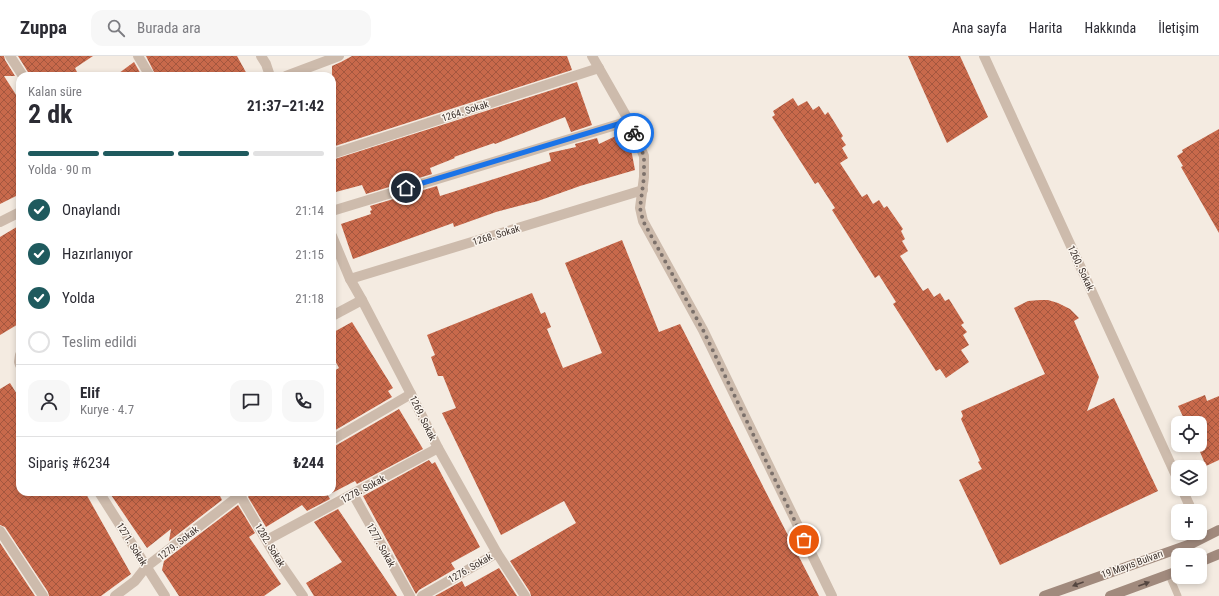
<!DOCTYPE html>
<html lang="tr">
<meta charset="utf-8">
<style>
body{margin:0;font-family:"Roboto Condensed",sans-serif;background:#f7f7f7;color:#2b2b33;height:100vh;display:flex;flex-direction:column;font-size:15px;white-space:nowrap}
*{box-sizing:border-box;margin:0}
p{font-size:13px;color:#7c7c81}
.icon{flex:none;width:22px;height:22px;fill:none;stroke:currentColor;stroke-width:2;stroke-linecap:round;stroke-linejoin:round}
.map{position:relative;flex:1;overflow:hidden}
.panel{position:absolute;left:16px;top:16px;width:320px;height:424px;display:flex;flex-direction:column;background:#fff;border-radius:12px;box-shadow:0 2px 6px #0003}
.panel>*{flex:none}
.tools{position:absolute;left:1171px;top:360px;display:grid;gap:8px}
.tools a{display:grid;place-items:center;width:36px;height:36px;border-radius:8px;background:#fff;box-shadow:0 2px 6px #0003;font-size:20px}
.pin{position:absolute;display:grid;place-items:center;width:34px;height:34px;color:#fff;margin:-17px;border:2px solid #fff;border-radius:50%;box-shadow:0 1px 4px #0007}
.courier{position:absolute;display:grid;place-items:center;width:40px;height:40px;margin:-20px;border:3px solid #1a73e8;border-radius:50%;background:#fff;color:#222;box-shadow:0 1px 5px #0007}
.overview em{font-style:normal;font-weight:700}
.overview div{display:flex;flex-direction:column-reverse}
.overview{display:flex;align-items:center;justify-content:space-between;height:68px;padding:0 12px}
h1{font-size:26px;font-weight:700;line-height:30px}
.bar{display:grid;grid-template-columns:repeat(4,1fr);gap:6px 4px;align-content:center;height:48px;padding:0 12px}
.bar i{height:5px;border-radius:3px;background:#e1e1e2}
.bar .current{background:#1f5a5e}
.bar p{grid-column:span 4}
.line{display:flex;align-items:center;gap:10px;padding:0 12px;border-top:1px solid #e1e1e2}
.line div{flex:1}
.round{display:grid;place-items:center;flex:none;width:42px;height:42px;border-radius:12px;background:#f7f7f7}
ol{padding:0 12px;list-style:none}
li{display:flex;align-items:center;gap:12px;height:44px}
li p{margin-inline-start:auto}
li .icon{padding:4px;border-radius:50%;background:#1f5a5e;color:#fff;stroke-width:4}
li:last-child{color:#7c7c81}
li i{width:22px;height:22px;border:2px solid #e1e1e2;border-radius:50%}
header{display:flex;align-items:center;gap:24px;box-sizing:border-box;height:56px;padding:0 20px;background:#fff;border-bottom:1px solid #e1e1e2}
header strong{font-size:19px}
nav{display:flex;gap:22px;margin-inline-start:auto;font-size:14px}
.search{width:280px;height:36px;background:#f7f7f7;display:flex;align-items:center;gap:10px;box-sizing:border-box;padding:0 14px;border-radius:12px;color:#7c7c81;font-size:15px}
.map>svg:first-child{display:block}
.building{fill:url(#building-cross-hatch)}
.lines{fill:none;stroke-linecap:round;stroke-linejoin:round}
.lane{stroke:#cdbbac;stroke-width:7}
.street{stroke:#cdbbac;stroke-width:10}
.secondary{stroke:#a18a7d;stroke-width:10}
.oneway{fill:#544640}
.done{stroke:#7c716b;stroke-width:4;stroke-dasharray:0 7.2}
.route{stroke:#1a73e8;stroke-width:5}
.labels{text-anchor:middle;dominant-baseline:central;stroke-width:3;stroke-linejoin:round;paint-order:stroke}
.street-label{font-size:10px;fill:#3b302b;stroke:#fbf5ee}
</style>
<header>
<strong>Zuppa</strong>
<div class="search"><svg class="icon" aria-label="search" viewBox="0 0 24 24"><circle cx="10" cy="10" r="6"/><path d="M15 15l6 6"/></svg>Burada ara</div>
<nav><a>Ana sayfa</a><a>Harita</a><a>Hakkında</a><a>İletişim</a></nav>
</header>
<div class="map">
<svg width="1219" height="540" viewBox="0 0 1219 540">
<defs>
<pattern id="building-cross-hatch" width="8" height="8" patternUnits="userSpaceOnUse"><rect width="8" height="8" fill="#c8694b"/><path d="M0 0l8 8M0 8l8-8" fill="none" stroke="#a4573f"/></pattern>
</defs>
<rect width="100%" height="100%" fill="#f4ebe1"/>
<!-- building -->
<g class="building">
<polygon points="0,0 4,0 5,4 15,20 4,20 20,45 20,138 0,148"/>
<polygon points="18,0 93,0 75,12 79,20 29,20 28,16"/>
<polygon points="146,0 237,0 248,20 156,20"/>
<polygon points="352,0 567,0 572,14 332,91 332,10 341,6"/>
<polygon points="908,0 960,0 988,61 947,87"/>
<polygon points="134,6 142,20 115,20"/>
<polygon points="577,26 592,69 571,76 565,61 495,88 494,87 454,101 455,102 430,112 432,118 366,138 362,129 332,137 332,104"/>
<polygon points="793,42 798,50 807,45 813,54 819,50 825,59 828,56 843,80 841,82 846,89 842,92 848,102 840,107 862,141 867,138 873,148 879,144 884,152 887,150 903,173 901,175 905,183 902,185 908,195 900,200 923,235 928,232 934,241 940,237 945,245 949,243 964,267 961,269 967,276 963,279 969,289 961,294 969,306 946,322 940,313 936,315 893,248 896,246 879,219 875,222 832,154 835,152 818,126 815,128 772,61 775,59 773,55"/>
<polygon points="1219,73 1219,177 1181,111 1183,110 1177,100 1183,96 1182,94"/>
<polygon points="622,77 631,93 635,114 580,130 538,145 496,156 454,171 453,167 353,203 341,168 371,158 370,155 372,154 370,150 437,130 440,140 551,105 549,97 576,91 575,88 597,82 599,88"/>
<polygon points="20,169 20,267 0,279 0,181"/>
<polygon points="622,184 659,276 680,268 819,540 531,540 530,536 510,505 576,467 564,445 501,479 442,357 456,352 443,320 438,320 431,301 435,299 427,279 532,237 541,258 545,256 551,271 547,273 563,312 602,297 565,207"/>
<polygon points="1040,244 1048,244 1058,247 1070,253 1079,262 1074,265 1099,321 1087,355 1114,342 1158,435 1000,509 959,424 982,413 978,406 980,405 961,363 963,360 961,355 1045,318 1014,252 1028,245"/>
<polygon points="352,266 393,332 388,335 392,341 332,376 332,316 339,312 332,299 332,277"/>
<polygon points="10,327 20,343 20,436 85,436 131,518 101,540 49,540 48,536 5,471 0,469 0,333"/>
<polygon points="1205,339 1207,345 1219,340 1219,404 1206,410 1198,391 1196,391 1195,389 1200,389 1200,367 1186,367 1178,350"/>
<polygon points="399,353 423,393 357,428 355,425 332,437 332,390 335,390"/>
<polygon points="429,404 432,408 435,406 480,491 451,507 455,513 419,534 416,538 363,440"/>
<polygon points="109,436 218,436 222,444 169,485 171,473 147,492"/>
<polygon points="252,436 326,436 330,443 307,455 302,449 266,471 248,441"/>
<polygon points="238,449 255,477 249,481 281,528 264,540 179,540 162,514 164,505"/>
<polygon points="338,453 397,540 314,540 306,527 342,506 314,466"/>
<polygon points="0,487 35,540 0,540"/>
<polygon points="499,512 517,540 435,540 462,525 465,531"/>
</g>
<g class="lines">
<!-- lane -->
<polyline class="lane" points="1169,519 1178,540"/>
<!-- street -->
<g class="street">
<polyline points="10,0 23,20"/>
<polyline points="138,0 150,20"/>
<polyline points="261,0 266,8 270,20"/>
<polyline points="592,0 629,65 644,100 644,121 640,152 643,165 703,274 832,540"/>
<polyline points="984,0 1178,424"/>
<polyline points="286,20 339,0"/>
<polyline points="332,98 599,12"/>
<polyline points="332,155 629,65"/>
<polyline points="0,166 20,156"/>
<polyline points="332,180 350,223 362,244 411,338 438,392 497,497 525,540"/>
<polyline points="350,223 643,134"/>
<polyline points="332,260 362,244"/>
<polyline points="20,299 19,306 20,309"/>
<polyline points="332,384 411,338"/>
<polyline points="1182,433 1192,455"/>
<polyline points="99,436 165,540"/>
<polyline points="238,436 276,501 303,540"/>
<polyline points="353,438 410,540"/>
<polyline points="1200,472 1204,481"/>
<polyline points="0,475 43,540"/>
<polyline points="267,484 438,392"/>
<polyline points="115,540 135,525 146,511 244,436"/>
<polyline points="422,540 497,497"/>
</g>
<!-- secondary -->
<g class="secondary">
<polyline points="1200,506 1219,498"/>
<polyline points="1044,540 1191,488 1219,474"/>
<polyline points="1110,540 1178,515"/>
</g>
</g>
<!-- one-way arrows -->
<defs><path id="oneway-solid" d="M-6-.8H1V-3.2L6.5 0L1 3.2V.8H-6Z"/></defs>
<g class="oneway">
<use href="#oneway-solid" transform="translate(1078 528) rotate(160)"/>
<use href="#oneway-solid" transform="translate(1144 528) rotate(-20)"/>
</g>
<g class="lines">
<!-- done -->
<polyline class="done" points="634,77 644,100 644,121 640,152 643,165 703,274 804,484"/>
<!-- route -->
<polyline class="route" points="406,132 628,65 634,77"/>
</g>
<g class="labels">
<!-- street labels -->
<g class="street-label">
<text transform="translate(465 55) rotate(-18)">1264. Sokak</text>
<text transform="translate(496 179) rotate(-17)">1268. Sokak</text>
<text transform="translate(1081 212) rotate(65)">1260. Sokak</text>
<text transform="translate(423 362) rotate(64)">1269. Sokak</text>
<text transform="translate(363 433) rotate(-28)">1278. Sokak</text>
<text transform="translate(178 487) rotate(-38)">1279. Sokak</text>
<text transform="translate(132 488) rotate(58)">1271. Sokak</text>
<text transform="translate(270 489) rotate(59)">1282. Sokak</text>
<text transform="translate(381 489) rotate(61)">1277. Sokak</text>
<text transform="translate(1132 508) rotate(-20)">19 Mayıs Bulvarı</text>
<text transform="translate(470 512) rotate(-30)">1276. Sokak</text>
</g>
</g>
</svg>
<div class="tools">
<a><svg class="icon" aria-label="locate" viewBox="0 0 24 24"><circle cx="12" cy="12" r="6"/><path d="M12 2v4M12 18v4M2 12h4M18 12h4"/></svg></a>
<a><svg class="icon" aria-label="layers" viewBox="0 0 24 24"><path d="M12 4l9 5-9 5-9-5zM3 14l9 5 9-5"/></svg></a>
<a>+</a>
<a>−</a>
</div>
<div class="pin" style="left:804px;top:484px;background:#ea580c"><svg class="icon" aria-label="bag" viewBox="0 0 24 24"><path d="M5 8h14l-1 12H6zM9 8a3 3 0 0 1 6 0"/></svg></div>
<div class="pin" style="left:406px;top:132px;background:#1f2937"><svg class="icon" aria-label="home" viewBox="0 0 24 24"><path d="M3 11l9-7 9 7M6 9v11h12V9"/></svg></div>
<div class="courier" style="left:634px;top:77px"><svg class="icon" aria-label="bike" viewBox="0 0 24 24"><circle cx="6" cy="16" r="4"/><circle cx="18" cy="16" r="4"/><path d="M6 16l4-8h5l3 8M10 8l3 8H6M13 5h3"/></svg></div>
<section class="panel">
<div class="overview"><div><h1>2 dk</h1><p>Kalan süre</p></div><em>21:37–21:42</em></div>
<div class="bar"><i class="current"></i><i class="current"></i><i class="current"></i><i></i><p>Yolda · 90 m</p></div>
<ol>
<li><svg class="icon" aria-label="check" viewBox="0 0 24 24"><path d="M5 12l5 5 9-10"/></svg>Onaylandı<p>21:14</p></li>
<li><svg class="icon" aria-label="check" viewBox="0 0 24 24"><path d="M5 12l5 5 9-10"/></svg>Hazırlanıyor<p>21:15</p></li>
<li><svg class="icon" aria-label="check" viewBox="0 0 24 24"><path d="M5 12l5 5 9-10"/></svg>Yolda<p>21:18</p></li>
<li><i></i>Teslim edildi</li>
</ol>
<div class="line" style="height:72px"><a class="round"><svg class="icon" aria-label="person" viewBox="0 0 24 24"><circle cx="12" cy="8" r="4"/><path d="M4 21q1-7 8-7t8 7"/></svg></a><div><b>Elif</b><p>Kurye · 4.7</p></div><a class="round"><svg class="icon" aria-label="chat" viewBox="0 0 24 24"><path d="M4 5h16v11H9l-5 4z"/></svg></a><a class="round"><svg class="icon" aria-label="phone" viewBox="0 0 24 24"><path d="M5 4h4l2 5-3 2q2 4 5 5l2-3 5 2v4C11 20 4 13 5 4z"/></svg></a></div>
<div class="line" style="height:52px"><div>Sipariş #6234</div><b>₺244</b></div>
</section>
</div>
